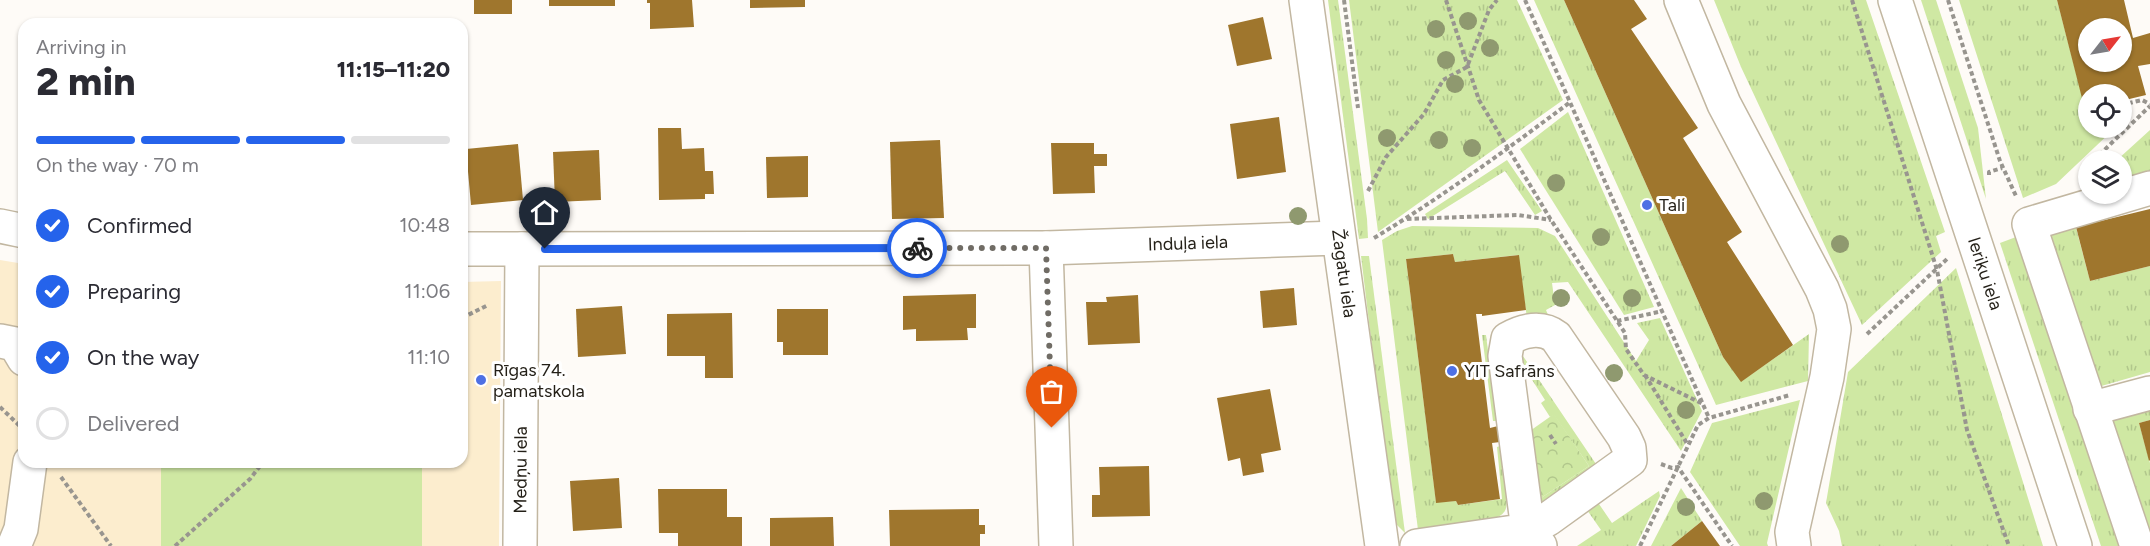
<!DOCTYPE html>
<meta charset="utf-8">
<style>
body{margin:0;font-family:Figtree,sans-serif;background:#f2f2f3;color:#2b2b33;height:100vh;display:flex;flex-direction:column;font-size:22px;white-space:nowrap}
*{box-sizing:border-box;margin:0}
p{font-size:20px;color:#7c7c81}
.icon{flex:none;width:33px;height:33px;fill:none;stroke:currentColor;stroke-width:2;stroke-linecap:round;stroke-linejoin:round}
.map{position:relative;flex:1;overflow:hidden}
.details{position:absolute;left:18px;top:18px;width:450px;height:450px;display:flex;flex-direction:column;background:#fff;border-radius:18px;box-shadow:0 2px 4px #0004}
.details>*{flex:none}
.needle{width:39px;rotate:59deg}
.controls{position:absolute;left:2078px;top:18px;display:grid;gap:12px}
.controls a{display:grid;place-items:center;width:54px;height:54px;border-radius:50%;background:#fff;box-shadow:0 2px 4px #0004;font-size:30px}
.pin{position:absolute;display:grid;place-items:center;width:51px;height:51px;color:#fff;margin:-62px -26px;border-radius:50% 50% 50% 0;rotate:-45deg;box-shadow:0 0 6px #0007}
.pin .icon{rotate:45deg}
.courier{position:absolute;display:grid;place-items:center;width:60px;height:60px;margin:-30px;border:4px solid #2563eb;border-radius:50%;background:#fff;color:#222;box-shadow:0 2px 8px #0007}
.headline em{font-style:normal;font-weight:800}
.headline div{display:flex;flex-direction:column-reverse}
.headline{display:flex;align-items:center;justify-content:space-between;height:102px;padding:0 18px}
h1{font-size:39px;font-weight:800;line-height:45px}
.bar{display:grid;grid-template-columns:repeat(4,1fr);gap:9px 6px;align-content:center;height:72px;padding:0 18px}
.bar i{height:8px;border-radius:4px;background:#e1e1e2}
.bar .on{background:#2563eb}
.bar p{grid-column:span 4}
ol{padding:0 18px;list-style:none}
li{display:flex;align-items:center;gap:18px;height:66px}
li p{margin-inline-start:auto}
li .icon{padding:6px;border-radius:50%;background:#2563eb;color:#fff;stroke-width:4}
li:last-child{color:#7c7c81}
li i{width:33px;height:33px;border:3px solid #e1e1e2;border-radius:50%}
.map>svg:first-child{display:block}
.built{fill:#fcedce}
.grass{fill:url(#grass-tufts)}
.forest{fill:url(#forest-crowns)}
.pitch{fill:#cfe8a3}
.building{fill:#9f762d;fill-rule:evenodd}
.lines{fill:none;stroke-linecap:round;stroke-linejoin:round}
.minor-casing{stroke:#c2b7a1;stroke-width:36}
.path{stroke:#98958f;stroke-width:4;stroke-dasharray:4.5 3;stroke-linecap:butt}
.minor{stroke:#fff;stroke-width:33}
.tree{fill:#8f996f}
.done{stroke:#706c65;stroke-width:6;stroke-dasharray:0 10.8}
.route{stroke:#2563eb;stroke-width:8}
.poi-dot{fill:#4e70e4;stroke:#fff;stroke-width:2}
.labels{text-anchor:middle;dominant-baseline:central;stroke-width:6;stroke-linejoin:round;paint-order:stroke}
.poi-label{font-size:18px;fill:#231f17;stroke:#fff;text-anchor:start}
.street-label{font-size:18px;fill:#231f17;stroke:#fff}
</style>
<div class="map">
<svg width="2150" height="546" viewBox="0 0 2150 546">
<defs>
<pattern id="grass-tufts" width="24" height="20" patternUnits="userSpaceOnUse" patternTransform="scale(1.5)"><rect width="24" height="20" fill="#cfe8a3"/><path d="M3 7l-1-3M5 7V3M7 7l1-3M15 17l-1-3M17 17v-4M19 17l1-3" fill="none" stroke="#b1c78c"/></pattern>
<pattern id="forest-crowns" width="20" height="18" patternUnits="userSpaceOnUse" patternTransform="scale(1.5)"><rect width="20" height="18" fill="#cfe8a3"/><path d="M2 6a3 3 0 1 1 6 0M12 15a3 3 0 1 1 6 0" fill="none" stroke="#b1c78c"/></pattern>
</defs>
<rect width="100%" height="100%" fill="#fefbf7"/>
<!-- built -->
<polygon class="built" points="0,260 24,264 24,462 462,462 462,282 501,281 499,546 0,546"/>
<!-- grass -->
<g class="grass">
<polygon points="1328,0 1338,0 1367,219 1368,238 1359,239"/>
<polygon points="1349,0 1517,0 1563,100 1378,232"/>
<polygon points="1534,0 1564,0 1723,357 1742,381 1809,334 1808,381 1716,405"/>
<polygon points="1714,0 1866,0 1945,232 1936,236 1941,252 1862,325 1741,67"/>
<polygon points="1921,0 1936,0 1978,128 1986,199"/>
<polygon points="1959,0 2057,0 2088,119 2088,128 2115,128 2056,184 2023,198"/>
<polygon points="1568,112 1654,307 1624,315 1520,149"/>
<polygon points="2150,130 2150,170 2121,180 2121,160 2117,160"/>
<polygon points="1507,160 1542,211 1535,215 1505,171 1428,219 1425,214"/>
<polygon points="2098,211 2102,221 2076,228 2090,281 2150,266 2150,372 2098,387 2049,242 2056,224"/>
<path d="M1412,226L1538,228L1555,236L1636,361L1649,340L1637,323L1660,318L1702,411L1681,451L1568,282L1552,283L1555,305L1546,310L1548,315L1527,318L1518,255L1455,262L1453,254L1406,259L1436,502L1456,501L1458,505L1502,499L1497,447L1500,446C1501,459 1509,498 1506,508C1505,513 1500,516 1496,518L1418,530L1382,240L1397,231Z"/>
<polygon points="2016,237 2123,546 2101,546 2000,243"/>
<polygon points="1361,256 1369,256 1405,533 1397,525 1392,513"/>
<polygon points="1956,268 2043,546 1842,546 1839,531 1826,503 1848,372"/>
<polygon points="1482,335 1486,335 1497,421 1493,421"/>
<path d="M1542,338L1521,353L1598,467L1541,504L1535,501L1531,494L1521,417L1524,416L1532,429L1527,433L1534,487L1541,498L1589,466L1554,415L1550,417L1541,403L1545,400L1527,372L1520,376C1515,370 1515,365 1514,357C1513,340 1529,340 1542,338Z"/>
<polygon points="1800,400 1767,543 1768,546 1740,546 1690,472 1712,423"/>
<polygon points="2150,402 2150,420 2139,423 2150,463 2150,546 2103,417"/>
<polygon points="1681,488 1702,521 1671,546 1651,546"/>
<polygon points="1659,491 1660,496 1636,546 1577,546 1601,530 1587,510 1595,503 1599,504 1612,523"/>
</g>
<!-- forest -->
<polygon class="forest" points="1554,414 1589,466 1541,498 1534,488 1527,433"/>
<!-- pitch -->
<rect class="pitch" x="161" y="462" width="261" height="84"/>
<!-- building -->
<g class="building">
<rect x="474" y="0" width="38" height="14"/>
<rect x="549" y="0" width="66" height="6"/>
<polygon points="647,0 692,0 694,27 650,29 650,3 647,3"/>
<polygon points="750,0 805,0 805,7 750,8"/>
<polygon points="1564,0 1634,0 1647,19 1631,29 1698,128 1683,138 1742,232 1727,242 1793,345 1741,382 1723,357"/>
<path d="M2057,0H2124L2133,38L2150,33V64L2138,66L2146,95L2121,101V94H2088V109L2085,110ZM2088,28H2121V62H2088Z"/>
<polygon points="1263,17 1272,59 1237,66 1228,25"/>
<polygon points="1279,117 1286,172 1237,179 1230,124"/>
<polygon points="658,128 681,128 682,149 704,148 705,171 713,171 714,194 705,194 705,199 659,200"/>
<polygon points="940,140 944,218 892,219 890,142"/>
<polygon points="1051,143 1094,143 1094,154 1107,154 1107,166 1094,166 1095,193 1053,194"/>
<polygon points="518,144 523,200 471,205 466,149"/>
<polygon points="599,150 601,200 555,202 553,152"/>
<polygon points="808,156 808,197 767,198 766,157"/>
<polygon points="2150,209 2150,266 2090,281 2076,227"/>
<polygon points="1453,254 1455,262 1519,255 1526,310 1482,316 1482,314 1476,314 1490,428 1498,426 1500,442 1492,443 1500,499 1458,505 1456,501 1436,503 1406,259"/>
<polygon points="1294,288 1297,325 1263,328 1260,291"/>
<polygon points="976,294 976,328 967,328 968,340 916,341 916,329 903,330 903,296"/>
<polygon points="1138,295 1140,343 1088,345 1086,302 1107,302 1106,297"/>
<polygon points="622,306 626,354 578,357 576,309"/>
<polygon points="777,309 828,309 828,355 783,355 783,342 777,342"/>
<polygon points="732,313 733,378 705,378 705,356 667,356 667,314"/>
<polygon points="1270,389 1281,450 1261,454 1264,472 1243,476 1240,458 1228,461 1217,398"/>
<polygon points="2150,420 2150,460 2149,461 2139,423"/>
<polygon points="1149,466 1150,516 1092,517 1092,495 1100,495 1099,467"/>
<polygon points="619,478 622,528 573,531 570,481"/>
<polygon points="658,489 727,489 727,517 742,517 742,546 678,546 678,533 659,533"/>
<polygon points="979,509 979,525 985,525 985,534 980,534 980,546 890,546 889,510"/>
<polygon points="833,517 834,546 770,546 770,518"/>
<polygon points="1702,521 1720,546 1671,546"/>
</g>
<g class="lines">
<defs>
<g id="minor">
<path id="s1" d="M1306,0L1382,546"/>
<polyline points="1681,0 1724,104 1822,289 1830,309 1834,329 1827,377 1792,532 1794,546"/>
<path id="s2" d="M1895,0L2075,546"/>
<polyline points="0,226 24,231"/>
<polyline points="1046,248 1056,546"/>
<path id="s3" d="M462,249L1046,248L1338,238"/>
<polyline points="0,341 15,344 24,359"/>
<polyline points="2090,409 2150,393"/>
<polyline points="14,546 21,529 30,462"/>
<path id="s4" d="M520,546L522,249"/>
<path d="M1417,546L1528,530L1548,519L1630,460L1629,448L1624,437L1556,337C1542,326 1523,330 1508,339L1505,356L1528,530L1540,546"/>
<polyline points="2137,546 2029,224 2150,188"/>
</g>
</defs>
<!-- minor casing -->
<use href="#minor" class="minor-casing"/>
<!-- path -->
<g class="path">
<polyline points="1344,0 1358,108"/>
<polyline points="1446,0 1479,100 1551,220 1625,333 1626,349 1644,375 1703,404"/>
<polyline points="1525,0 1709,418"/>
<polyline points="1852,0 1937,270 1967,430 2009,546"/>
<polyline points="1948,0 2000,161 2016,196"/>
<polyline points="2121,105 2142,100 2150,104"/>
<polyline points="2086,115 2088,114"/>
<polyline points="2094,160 2150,106"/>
<polyline points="1989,175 1989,172 2002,168"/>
<polyline points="1368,191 1386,157 1424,114 1443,80 1467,67 1489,10 1497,0"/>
<polyline points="1407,219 1518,215 1551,220"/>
<path d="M1374,238C1442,197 1506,150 1569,103"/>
<polyline points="462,318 488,305"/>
<polyline points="1617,321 1663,311"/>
<polyline points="1867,334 1947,259"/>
<polyline points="1645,375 1688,445"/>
<polyline points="0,407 24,430"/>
<polyline points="1550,435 1556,444"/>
<polyline points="1661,464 1672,468 1678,467 1732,546"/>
<polyline points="61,477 111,546"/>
<polyline points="175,546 250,479 263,462"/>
<polyline points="1640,546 1698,425 1709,418 1790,395"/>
</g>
<!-- minor -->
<use href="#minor" class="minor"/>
</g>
<!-- trees -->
<g class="tree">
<circle cx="1468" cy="21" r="9"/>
<circle cx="1436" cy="29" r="9"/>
<circle cx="1490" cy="48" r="9"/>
<circle cx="1446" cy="60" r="9"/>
<circle cx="1455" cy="84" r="9"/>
<circle cx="1387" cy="138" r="9"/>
<circle cx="1439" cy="140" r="9"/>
<circle cx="1472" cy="148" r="9"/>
<circle cx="1556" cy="183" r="9"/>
<circle cx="1298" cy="216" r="9"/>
<circle cx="1601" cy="237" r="9"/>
<circle cx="1840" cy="244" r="9"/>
<circle cx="1561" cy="298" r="9"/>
<circle cx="1632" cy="298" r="9"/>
<circle cx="1614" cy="373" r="9"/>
<circle cx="1686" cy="410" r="9"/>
<circle cx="1764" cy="501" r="9"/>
<circle cx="1686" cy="507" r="9"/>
</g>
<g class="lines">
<!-- done -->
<polyline class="done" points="917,248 1046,248 1052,428"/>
<!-- route -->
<polyline class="route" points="545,249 917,248"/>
</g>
<!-- markers -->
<g class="poi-dot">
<circle cx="1647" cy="205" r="6"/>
<circle cx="1452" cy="371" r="6"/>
<circle cx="481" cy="380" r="6"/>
</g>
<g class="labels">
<!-- poi labels -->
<g class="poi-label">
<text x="1659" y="205">Tali</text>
<text x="493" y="370">Rīgas 74.<tspan x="493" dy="21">pamatskola</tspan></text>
<text x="1464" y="371">YIT Safrāns</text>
</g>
<!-- street labels -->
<g class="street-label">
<text stroke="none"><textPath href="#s3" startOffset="726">Induļa iela</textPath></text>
<text stroke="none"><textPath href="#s1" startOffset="276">Žagatu iela</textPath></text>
<text stroke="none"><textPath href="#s2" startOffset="288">Ieriķu iela</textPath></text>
<text stroke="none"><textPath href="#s4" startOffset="76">Medņu iela</textPath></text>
</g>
</g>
</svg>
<div class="controls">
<a><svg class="needle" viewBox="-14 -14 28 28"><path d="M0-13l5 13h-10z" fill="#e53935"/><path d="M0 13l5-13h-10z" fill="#7c7c81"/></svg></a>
<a><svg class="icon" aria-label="locate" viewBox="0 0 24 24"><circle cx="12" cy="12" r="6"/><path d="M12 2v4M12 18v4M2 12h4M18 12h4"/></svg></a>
<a><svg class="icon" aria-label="layers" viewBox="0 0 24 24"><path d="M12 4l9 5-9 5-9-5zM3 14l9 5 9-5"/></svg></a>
</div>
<div class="pin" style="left:1052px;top:428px;background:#ea580c"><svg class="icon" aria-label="bag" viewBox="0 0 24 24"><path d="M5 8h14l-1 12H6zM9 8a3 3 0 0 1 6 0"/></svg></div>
<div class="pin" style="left:545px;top:249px;background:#1f2937"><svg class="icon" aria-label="home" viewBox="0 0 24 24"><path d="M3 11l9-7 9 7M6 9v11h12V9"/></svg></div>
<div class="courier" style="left:917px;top:248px"><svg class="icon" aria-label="bike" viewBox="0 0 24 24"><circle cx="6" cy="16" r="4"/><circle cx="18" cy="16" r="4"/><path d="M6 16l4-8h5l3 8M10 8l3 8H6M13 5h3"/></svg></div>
<section class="details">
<div class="headline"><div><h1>2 min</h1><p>Arriving in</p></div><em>11:15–11:20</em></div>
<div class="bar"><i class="on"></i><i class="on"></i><i class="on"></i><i></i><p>On the way · 70 m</p></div>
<ol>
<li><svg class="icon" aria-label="check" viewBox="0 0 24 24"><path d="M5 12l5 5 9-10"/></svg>Confirmed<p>10:48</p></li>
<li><svg class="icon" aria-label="check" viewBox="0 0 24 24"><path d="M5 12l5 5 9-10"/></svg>Preparing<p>11:06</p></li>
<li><svg class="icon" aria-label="check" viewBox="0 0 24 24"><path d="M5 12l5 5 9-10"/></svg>On the way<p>11:10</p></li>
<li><i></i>Delivered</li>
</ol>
</section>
</div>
